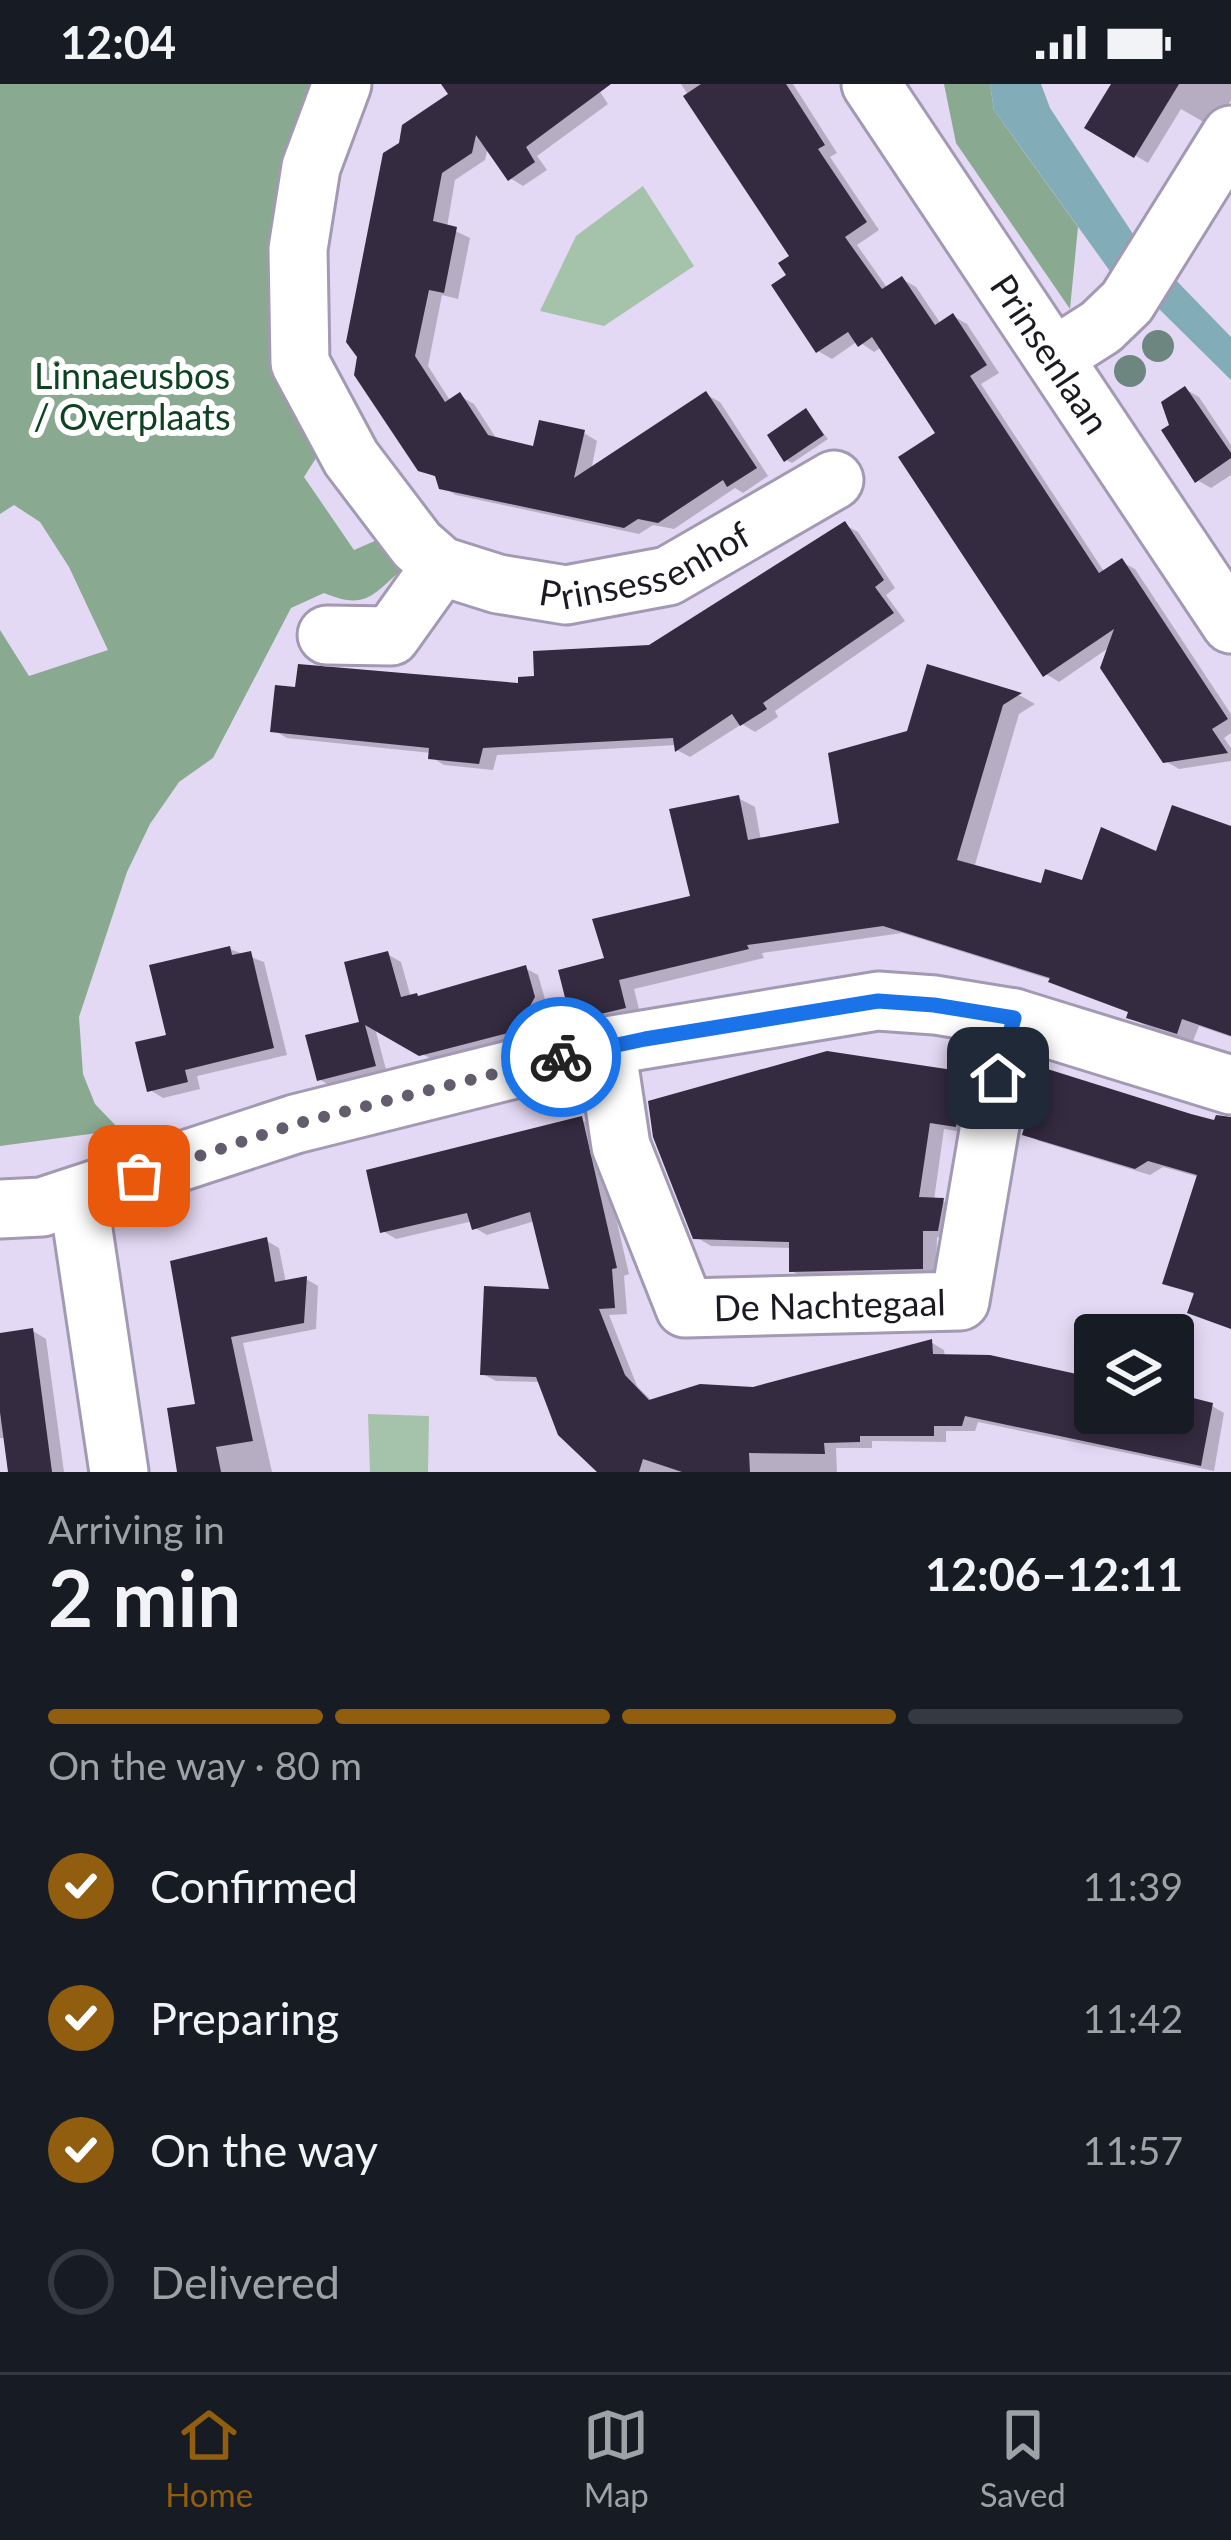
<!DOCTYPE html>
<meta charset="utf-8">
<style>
body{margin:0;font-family:Lato,sans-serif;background:#242831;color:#f1f3f6;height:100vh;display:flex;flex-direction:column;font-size:45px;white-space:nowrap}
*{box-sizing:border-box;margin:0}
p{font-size:39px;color:#9ea1a6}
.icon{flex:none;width:66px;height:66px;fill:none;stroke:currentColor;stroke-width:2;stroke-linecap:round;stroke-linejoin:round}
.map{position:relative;height:1388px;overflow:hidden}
.drawer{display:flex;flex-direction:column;background:#171b24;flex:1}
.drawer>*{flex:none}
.fabs{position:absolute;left:1074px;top:1230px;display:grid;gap:24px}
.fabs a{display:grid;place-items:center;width:120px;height:120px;border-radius:12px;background:#171b24;box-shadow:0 6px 18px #0003;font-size:60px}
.pin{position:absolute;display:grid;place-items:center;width:102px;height:102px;color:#fff;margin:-51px;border-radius:24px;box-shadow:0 6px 18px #0006}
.courier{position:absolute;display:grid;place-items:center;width:120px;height:120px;margin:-60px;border:9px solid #1a73e8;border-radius:50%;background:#fff;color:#222;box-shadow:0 3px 15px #0007}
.headline em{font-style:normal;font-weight:700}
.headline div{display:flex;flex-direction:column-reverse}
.headline{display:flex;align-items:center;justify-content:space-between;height:204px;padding:0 48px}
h1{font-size:78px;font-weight:700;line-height:90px}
.bar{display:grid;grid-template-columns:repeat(4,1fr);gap:18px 12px;align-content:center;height:144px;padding:0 48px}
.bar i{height:15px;border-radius:9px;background:#363941}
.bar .current{background:#915d0f}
.bar p{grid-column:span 4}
ol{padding:0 48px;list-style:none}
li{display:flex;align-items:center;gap:36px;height:132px}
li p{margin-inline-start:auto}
li .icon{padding:12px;border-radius:50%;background:#915d0f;color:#fff;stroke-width:4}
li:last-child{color:#9ea1a6}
li i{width:66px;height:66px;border:6px solid #363941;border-radius:50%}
.status{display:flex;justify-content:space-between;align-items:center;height:84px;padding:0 60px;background:#171b24;direction:ltr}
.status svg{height:33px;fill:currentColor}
.menu{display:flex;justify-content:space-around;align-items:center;height:168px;border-top:3px solid #363941;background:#171b24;font-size:33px;color:#9ea1a6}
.menu a{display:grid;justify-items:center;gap:6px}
.menu .current{color:#915d0f}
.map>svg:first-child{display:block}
.green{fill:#a5c2ab}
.forest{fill:#8aa991}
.water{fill:#81acb8}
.shadow{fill:#0003}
.building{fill:#342b40}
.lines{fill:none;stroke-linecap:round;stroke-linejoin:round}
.minor-casing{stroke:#a399b3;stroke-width:63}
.minor{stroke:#fff;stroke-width:57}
.tree{fill:#6e8680}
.done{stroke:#635c6c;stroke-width:12;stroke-dasharray:0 21.6}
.route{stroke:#1a73e8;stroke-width:15}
.labels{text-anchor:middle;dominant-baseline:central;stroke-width:12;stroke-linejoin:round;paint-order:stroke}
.street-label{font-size:36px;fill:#1d1923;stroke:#fff}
.park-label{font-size:36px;fill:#0e4322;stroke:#fff}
</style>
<div class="status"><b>12:04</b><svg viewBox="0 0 49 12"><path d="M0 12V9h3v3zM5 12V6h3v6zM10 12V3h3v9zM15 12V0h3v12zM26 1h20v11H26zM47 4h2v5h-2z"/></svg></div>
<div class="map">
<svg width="1231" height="1388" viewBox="0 0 1231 1388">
<rect width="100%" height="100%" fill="#e4d9f4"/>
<!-- green -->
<g class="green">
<polygon points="643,102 694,182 604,242 540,227 576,152"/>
<polygon points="368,1330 429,1332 428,1388 370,1388"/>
</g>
<!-- forest -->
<g class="forest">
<path d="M0,0H323V363L304,393L354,466L377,456L405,483C373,510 367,527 324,509L291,524L213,674L179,698L150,740L127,788L79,933L83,990L95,1020L120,1046L0,1062V546L29,592L108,566L69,483L40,438L14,421L0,430Z"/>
<polygon points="944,0 990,0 994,26 1078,143 1070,225 956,59"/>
</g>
<!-- water -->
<polygon class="water" points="990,0 1041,0 1050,24 1137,156 1231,253 1231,296 1155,221 1112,190 994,26"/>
<!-- shadow -->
<g class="shadow">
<polygon points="468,0 595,0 608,20 537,72 547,86 523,102 510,94 488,63 485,76 455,96 447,143 470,154 458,215 442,211 428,282 451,318 460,312 474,320 498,357 535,366 584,349 597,357 591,387 707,311 720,318 768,392 743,409 735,404 674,445 653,441 639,450 456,411 442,403 440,395 420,385 358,291"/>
<polygon points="681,0 793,0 837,69 830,73 879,146 857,161 888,205 902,195 916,203 941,240 953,232 967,240 999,289 981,300 1105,489 1122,478 1135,485 1231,630 1231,649 1224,654 1231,664 1231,677 1179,685 1165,677 1110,563 1059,598 1046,590 939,350 882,263 874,268 858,257 832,275 818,267 790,192 793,173"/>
<polygon points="1115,0 1231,0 1231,16 1214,44 1181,25 1148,79 1088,43"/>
<polygon points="1185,305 1199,313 1231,361 1231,391 1211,404 1197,396 1173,343"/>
<polygon points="806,328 828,355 792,379 786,376"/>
<polygon points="845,441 858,448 895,504 886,511 905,537 775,627 778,633 755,648 742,640 690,673 677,666 677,661 497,671 493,686 444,681 431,673 431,669 287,654 273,646 521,602 650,564"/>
<polygon points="929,583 1021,612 1035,620 1019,630 974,784 1043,803 1084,800 1231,745 1231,953 1199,942 1193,957 1146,942 1130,933 1131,929 1068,906 1052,896 902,849 762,869 764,874 634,905 641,933 590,944 573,935 608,876 694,814 738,714 755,723 761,757 842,741 909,650"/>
<polygon points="230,865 264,878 287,971 197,992 200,1005 163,1014 150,1006 169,953"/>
<polygon points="387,870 401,878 411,914 421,914 525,884 538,891 547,922 530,953 435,977 375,944 387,989 332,1003 319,995 362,940"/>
<polygon points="965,991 979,999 970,1049 944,1045 934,1116 943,1117 957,1125 952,1154 937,1153 936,1191 806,1195 792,1187 792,1164 711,1162 696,1153"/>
<polygon points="582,1036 595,1043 629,1190 624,1192 627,1230 609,1231 637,1302 653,1318 753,1306 932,1259 944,1266 945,1273 1095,1297 1095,1329 1173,1329 1173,1314 1212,1322 1224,1329 1214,1387 978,1338 975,1347 946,1347 946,1358 872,1357 872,1364 836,1364 837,1388 602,1388 542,1298 496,1297 483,1290 553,1208 535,1137 487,1151 475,1144 473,1137 396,1155 383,1147"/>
<polygon points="1231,1044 1231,1244 1196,1211 1166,1199 1199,1093 1163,1083 1150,1091 1039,1057 1025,1049"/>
<polygon points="267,1157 279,1164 286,1199 306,1195 318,1202 316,1245 243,1259 272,1388 181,1388 198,1322"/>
<polygon points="33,1247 46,1255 64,1388 11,1388 6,1354 0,1354 0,1251"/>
</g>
<!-- building -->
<g class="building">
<polygon points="441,0 611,0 526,63 535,78 508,97 476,51 472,69 442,89 433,137 457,143 444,209 429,206 415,272 445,318 460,308 488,351 533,362 539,336 585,346 574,394 706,307 757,384 727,403 723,396 658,439 638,435 624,444 439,405 435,392 418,387 354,291 357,273 346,258 383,69 399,59 402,41 448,10"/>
<polygon points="701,0 786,0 825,61 818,65 867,138 845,153 882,205 902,192 935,241 953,229 987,281 970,292 1099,489 1122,474 1228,635 1212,645 1228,669 1163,679 1100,584 1114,545 1043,593 898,373 935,349 872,253 858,263 848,248 816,269 771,201 786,191 778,179 789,172 683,12"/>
<polygon points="1111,0 1179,0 1134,74 1084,44"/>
<polygon points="1185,302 1231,369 1231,374 1195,399 1161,346 1169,341 1161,318"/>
<polygon points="806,324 824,351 784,378 767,351"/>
<polygon points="845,437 884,496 875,503 894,529 763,619 767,625 740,642 732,630 675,668 673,654 483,664 479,680 428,675 429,664 270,648 275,601 295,603 298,580 518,599 518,593 534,592 533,567 649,561"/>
<polygon points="927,580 1022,609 1003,621 957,776 1041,799 1045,785 1082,796 1101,743 1156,767 1172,721 1231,742 1231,952 1182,935 1177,950 1126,934 1128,928 1048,898 1050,894 883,842 747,861 749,865 619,896 626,924 571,937 558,886 604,874 592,835 690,812 669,725 739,711 748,756 839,739 828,669 907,647"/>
<polygon points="230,862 232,871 251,867 274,964 185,986 188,998 147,1008 135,958 166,951 149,881"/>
<polygon points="388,867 401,913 417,909 418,912 526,881 535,913 516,947 419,972 365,941 376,982 317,997 305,951 359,938 344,878"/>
<polygon points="827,967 966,988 956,1043 930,1039 919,1113 944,1114 938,1147 923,1147 923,1185 789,1188 789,1158 693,1155 653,1053 648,1017"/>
<polygon points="1041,983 1191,1030 1214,1036 1216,1031 1231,1033 1231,1245 1187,1229 1194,1209 1162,1200 1197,1091 1148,1077 1135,1085 1022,1051"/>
<polygon points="582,1032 617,1184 612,1185 615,1224 599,1225 625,1291 649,1316 700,1300 753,1303 932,1255 933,1270 990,1271 1095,1294 1095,1329 1173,1329 1173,1309 1213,1319 1201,1382 965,1332 962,1342 934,1342 934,1352 860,1352 860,1358 824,1359 825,1370 749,1369 750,1388 682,1388 643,1375 639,1388 597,1388 558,1351 536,1293 480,1291 484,1202 549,1205 530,1128 472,1146 467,1129 380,1149 366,1086"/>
<polygon points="267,1153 275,1198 307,1192 304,1239 231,1253 253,1357 216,1363 221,1388 177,1388 167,1324 195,1320 170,1177"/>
<polygon points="33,1244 52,1388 8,1388 0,1328 0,1249"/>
</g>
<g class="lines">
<defs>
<g id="minor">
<path id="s1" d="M342,0L311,83L298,165L300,279L351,374L417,461L441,482L498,500L566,511L668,492L834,396"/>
<path id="s2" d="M871,0L1231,540"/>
<polyline points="1054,273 1101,243 1127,218 1231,51"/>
<polyline points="327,551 391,552 441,482"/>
<path id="s3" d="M606,962L621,1062L685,1224L960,1217L998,994L1014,934"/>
<polyline points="78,1112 119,1388"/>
<polyline points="0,1125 42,1123 295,1040 606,962 878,917 935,921 1014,934 1231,1001"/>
</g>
</defs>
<!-- minor casing -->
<use href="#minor" class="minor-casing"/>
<!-- minor -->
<use href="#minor" class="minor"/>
</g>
<!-- trees -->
<g class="tree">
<circle cx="1158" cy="262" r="16"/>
<circle cx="1130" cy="287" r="16"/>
</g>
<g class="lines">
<!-- done -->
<polyline class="done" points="139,1092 295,1040 561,973"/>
<!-- route -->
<polyline class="route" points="561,973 645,955 878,917 934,921 1014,934 998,994"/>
</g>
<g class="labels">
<!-- street labels -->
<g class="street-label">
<text stroke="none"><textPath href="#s2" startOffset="324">Prinsenlaan</textPath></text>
<text stroke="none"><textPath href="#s1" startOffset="747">Prinsessenhof</textPath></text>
<text stroke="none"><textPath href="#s3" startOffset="420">De Nachtegaal</textPath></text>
</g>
<!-- park labels -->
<g class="park-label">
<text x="132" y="291">Linnaeusbos<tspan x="132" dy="41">/ Overplaats</tspan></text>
</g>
</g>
</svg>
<div class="fabs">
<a><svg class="icon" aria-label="layers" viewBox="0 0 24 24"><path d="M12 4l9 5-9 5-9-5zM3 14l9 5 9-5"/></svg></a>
</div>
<div class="pin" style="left:139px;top:1092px;background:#ea580c"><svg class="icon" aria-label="bag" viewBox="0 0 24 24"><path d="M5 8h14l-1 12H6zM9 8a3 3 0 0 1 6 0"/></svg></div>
<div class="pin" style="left:998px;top:994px;background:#1f2937"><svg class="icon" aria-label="home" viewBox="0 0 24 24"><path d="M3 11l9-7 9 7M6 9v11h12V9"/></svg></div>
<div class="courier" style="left:561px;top:973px"><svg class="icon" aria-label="bike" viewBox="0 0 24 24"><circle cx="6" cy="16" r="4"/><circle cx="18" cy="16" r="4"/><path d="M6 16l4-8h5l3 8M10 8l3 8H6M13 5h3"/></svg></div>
</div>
<section class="drawer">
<div class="headline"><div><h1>2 min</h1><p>Arriving in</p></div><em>12:06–12:11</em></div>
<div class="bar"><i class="current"></i><i class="current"></i><i class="current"></i><i></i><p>On the way · 80 m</p></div>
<ol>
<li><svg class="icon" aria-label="check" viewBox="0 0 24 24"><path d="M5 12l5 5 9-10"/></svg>Confirmed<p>11:39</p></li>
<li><svg class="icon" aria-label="check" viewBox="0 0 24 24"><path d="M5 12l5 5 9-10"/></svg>Preparing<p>11:42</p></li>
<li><svg class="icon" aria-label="check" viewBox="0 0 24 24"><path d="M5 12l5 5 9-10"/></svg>On the way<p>11:57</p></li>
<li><i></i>Delivered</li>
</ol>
</section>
<nav class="menu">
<a class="current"><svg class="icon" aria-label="home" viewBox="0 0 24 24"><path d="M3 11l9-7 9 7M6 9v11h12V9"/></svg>Home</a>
<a><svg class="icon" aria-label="map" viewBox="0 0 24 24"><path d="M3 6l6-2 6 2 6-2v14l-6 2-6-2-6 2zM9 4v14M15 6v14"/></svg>Map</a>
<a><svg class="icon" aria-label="saved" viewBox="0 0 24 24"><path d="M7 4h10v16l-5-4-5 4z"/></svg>Saved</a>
</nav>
